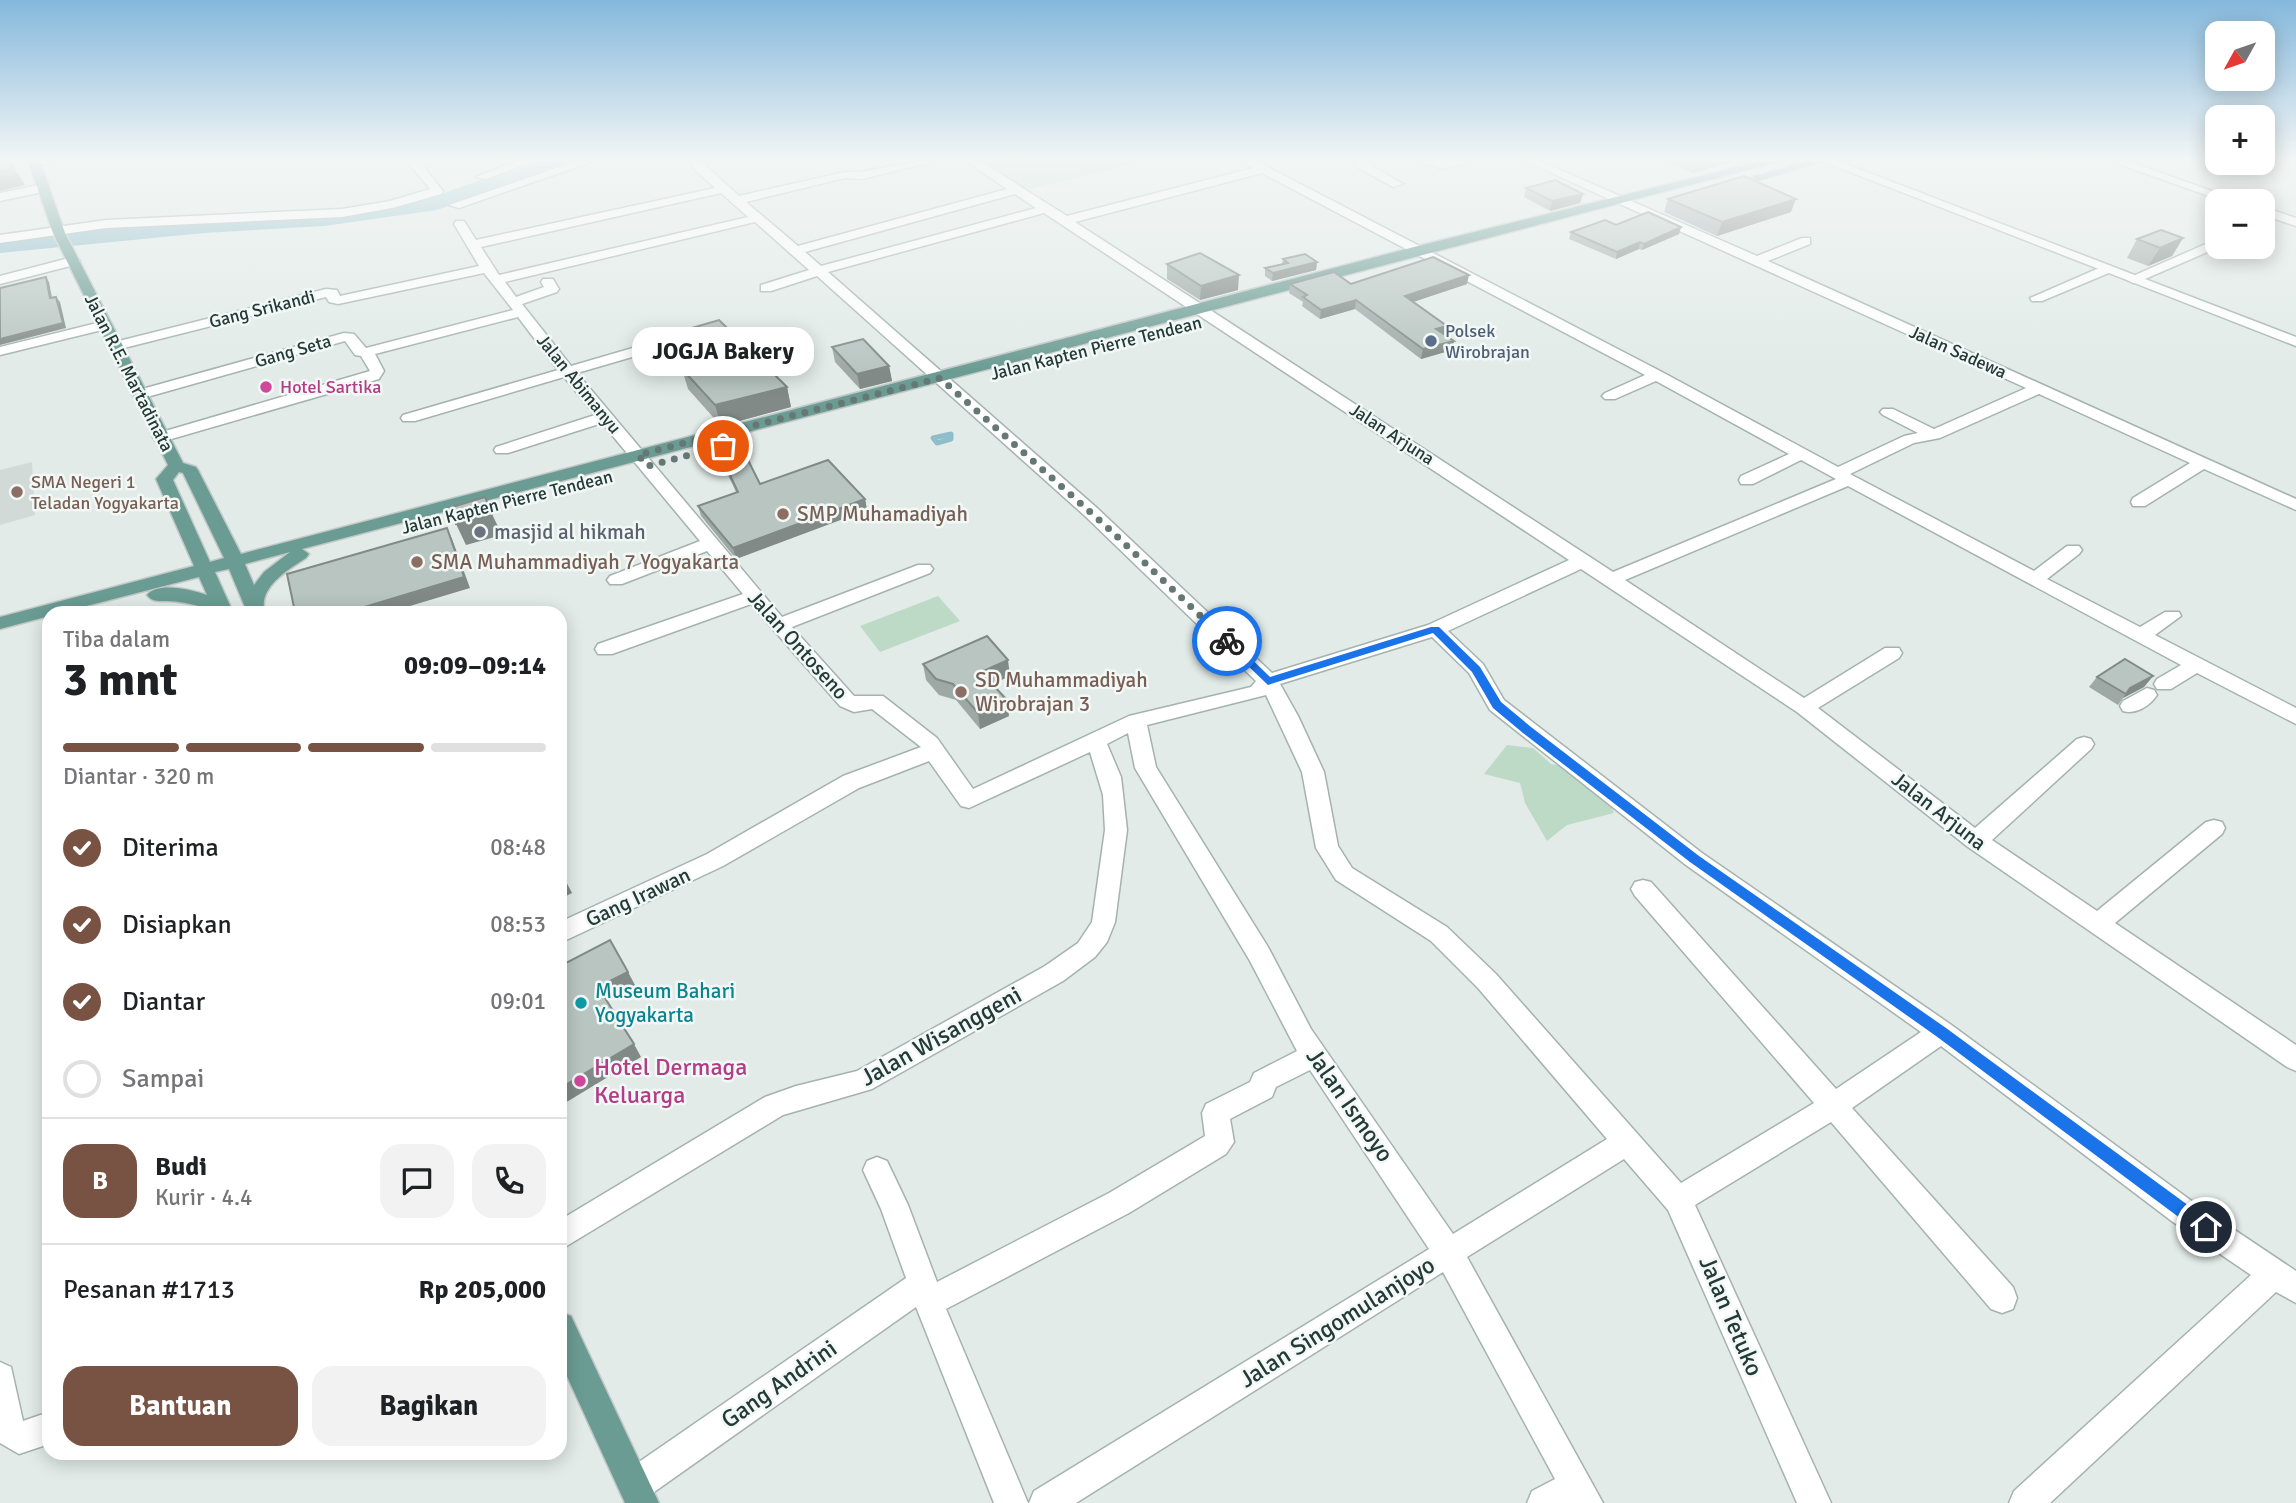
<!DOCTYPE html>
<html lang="id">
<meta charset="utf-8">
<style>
body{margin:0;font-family:Signika,sans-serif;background:#f2f2f2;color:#202124;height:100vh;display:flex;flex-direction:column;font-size:26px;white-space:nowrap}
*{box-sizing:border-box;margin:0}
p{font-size:23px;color:#757577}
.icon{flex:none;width:38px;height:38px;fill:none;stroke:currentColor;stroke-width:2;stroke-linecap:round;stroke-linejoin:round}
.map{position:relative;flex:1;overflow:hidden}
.panel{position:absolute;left:42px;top:606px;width:525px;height:854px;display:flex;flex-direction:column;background:#fff;border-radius:21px;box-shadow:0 4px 18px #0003}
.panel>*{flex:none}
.needle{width:46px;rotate:230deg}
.controls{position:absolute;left:2205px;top:21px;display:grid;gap:14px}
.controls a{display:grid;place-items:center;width:70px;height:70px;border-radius:14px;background:#fff;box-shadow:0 4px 18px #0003;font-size:35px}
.pin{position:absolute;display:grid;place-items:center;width:60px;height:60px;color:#fff;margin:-30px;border:4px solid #fff;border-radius:50%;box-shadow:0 2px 7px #0007}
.courier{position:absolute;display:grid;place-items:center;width:70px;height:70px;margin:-35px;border:5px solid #1a73e8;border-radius:50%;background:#fff;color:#222;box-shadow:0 2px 9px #0007}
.bubble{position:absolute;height:49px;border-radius:21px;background:#fff;box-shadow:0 4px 18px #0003;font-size:23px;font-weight:700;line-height:49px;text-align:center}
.headline em{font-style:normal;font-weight:700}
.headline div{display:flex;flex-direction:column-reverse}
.headline{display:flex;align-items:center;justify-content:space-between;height:119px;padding:0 21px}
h1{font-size:46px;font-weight:700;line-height:52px}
.bar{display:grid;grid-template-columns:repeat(4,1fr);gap:10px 7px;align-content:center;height:84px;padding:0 21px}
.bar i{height:9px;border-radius:5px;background:#e0e0e0}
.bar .active{background:#785242}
.bar p{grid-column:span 4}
.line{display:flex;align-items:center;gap:18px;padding:0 21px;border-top:2px solid #e0e0e0}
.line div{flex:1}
.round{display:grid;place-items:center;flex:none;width:74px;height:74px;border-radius:21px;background:#f2f2f2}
ol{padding:0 21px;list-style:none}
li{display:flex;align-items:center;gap:21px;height:77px}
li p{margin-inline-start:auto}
li .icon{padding:7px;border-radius:50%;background:#785242;color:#fff;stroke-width:4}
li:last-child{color:#757577}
li i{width:38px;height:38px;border:4px solid #e0e0e0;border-radius:50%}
.primary-button{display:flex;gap:14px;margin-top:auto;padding:14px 21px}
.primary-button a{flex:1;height:80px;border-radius:21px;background:#785242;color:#fff;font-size:28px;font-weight:700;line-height:80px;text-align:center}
.primary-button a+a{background:#f2f2f2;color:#202124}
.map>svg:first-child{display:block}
.built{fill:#d1dad7}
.green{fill:#bddac7}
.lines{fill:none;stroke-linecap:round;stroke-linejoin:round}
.stream{stroke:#90bdca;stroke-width:5}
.river{fill:#90bdca;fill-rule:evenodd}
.minor-casing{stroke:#a5b2af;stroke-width:3}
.tertiary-casing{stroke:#a5b2af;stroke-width:3}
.primary-casing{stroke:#c2c8c7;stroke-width:3}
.minor{fill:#fff;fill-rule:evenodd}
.tertiary{fill:#fff;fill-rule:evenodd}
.primary{fill:#6b9c93;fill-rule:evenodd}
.wall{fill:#9ea9a6}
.shaded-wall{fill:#818a87}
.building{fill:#b8c5c1;stroke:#818a87;stroke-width:2}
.route{fill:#1a73e8}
.done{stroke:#667874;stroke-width:7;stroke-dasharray:0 12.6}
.service-dot{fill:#5c6f8a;stroke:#f2f8f5;stroke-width:2.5}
.hotel-dot{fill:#d1479c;stroke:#f2f8f5;stroke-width:2.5}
.education-dot{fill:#8d6e63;stroke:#f2f8f5;stroke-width:2.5}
.worship-dot{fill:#6b7280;stroke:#f2f8f5;stroke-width:2.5}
.culture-dot{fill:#0f9aa8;stroke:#f2f8f5;stroke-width:2.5}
.labels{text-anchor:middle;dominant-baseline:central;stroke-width:5;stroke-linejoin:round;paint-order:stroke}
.far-street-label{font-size:18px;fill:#243a36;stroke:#f2f8f5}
.far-service-label{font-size:18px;fill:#4e5e75;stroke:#f2f8f5;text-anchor:start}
.far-hotel-label{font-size:18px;fill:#b23c85;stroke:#f2f8f5;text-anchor:start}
.far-education-label{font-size:18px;fill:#785e54;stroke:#f2f8f5;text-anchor:start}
.education-label{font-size:21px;fill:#785e54;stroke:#f2f8f5;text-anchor:start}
.worship-label{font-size:21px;fill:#5b616d;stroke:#f2f8f5;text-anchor:start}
.street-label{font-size:21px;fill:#243a36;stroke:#f2f8f5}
.culture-label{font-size:21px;fill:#0d838f;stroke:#f2f8f5;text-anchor:start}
.near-street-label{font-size:24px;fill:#243a36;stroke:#f2f8f5}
.near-hotel-label{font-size:24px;fill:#b23c85;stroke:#f2f8f5;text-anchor:start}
</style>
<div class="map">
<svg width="2296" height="1503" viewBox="0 0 2296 1503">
<rect width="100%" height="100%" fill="#e2ebe8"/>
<!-- built -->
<polygon class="built" points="32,462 35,515 0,525 0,470"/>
<!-- green -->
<g class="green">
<polygon points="981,161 1145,161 1025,190"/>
<polygon points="938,596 960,621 880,652 860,626"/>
<polygon points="1507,745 1533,748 1551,764 1578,769 1625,803 1611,806 1614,813 1567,825 1547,841 1525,803 1520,783 1484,774"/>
</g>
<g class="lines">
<!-- stream -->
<polygon class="stream" points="951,434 951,439 937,443 933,438"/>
<!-- river -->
<polygon class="river" points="534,161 565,161 562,166 437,210 324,226 204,233 0,253 0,239 204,219 324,212 433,197"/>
<defs>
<g id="minor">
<polygon points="34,161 58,161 35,167 29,164"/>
<polygon points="407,161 419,161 443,191 441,194 392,208 342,217 106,228 0,243 0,235 106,220 342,209 390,201 430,189"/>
<polygon points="517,161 534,161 486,179 476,177"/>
<polygon points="577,161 594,161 459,208 449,205"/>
<path d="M689,161H701L739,196L845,172C876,173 904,160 935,161L862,179L845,178L746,202L798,246L1007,189L966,161H980L1067,216L1253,168L1242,161H1256L1662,372L1838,467L1904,436L1918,433L1883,415L1880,412L1883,409H1893L1934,429L2026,388L1525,161H1540L1757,256L1802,238H1810V244L1768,261L2296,499V510L2204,469L2145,506H2133L2131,502L2133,498L2190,463L2039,394L1940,438L1914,443L1850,474L2034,571L2067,546H2079L2082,550L2079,554L2047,579L2140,627L2165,612H2179L2181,616L2155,635L2296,708V724L2197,673L2171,689H2157L2154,684L2157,679L2181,665L1848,486L1625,580L1804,698L1885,648H1899L1902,653L1899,658L1818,708L1975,828L2077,739L2084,737L2091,739L2094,744L2091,749L1992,840L2097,911L2206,822L2214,820L2222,822L2225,828L2222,834L2115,923L2296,1045V1071L2287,1067L1968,847L1797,712L1581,569L1448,631L1483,664L1504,700L1702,853L1950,1024L2193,1202L2296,1271V1303L2276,1292L2050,1503H2009L2014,1491L2251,1275L2173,1222L1941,1046L1852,1108L2013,1287L2017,1298L2013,1309L2002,1313L1991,1309L1831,1122L1695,1205L1831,1503H1797L1668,1210L1624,1159L1467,1257L1603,1503H1527L1532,1491L1555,1479L1443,1272L1076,1503H1029L1034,1491L1429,1249L1310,1070L1276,1087L1272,1097L1230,1119L1234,1142L1226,1154L1129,1213L946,1309L1028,1503H994L916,1307L647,1497L635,1501L623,1497L619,1485L623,1473L906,1278L881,1209L863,1170L867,1161L877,1157L887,1161L908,1205L937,1282L1109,1193L1205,1136L1202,1113L1206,1104L1250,1082L1254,1073L1297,1051L1250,961L1135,768L1128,733L1107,744L1121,777L1127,830L1115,922L1107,942L1095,957L1063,981L872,1089L783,1115L560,1250V1220L765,1097L796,1086L857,1071L1045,966L1078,943L1092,922L1105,830L1103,795L1090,752L969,808L961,806L929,761L859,788L723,866L560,943V922L707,854L843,776L921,747L872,709L854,712L840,706L751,604L612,654H598L595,649L598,644L743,594L707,551L622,584H610L607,580L610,576L700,541L602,423L508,453H496L494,450L496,447L595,415L564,377L415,421H403L401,418L403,415L558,370L518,317L375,354L384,371L379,379L161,442L155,440L153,437L155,434L370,371L361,356L355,355L345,341L140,399L132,394L135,391L344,333L354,334L366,348L513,310L484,273L338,304L329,302L326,297L116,350L109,346L111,343L326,289L337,290L340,296L479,266L454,224L456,221H464L476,240L715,188L695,170ZM1262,173L1645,375L1605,393L1602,396L1605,399H1615L1656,381L1789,454L1741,476L1739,480L1741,484H1753L1801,460L1836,479L1613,572L1075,222ZM721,193L748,217L499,275L481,247ZM1015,194L1036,208L821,266L805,252ZM1044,213L1569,560L1428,625L1272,673L1097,508L828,272ZM755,222L809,270L761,285V291H771L817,276L1085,516L1256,681L1251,687L1129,716L973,789L937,738L883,696H854L792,627L930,573L933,569L930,565H918L782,617L577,373L677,344V338H667L571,366L522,304L557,292L559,289L553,279H543L541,282L544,287L516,297L505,282ZM1432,637L1469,673L1490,710L1686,865L1921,1032L1836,1089L1651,882L1643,880L1635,882L1631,889L1635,896L1814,1103L1681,1183L1496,974L1447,927L1352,868L1338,846L1324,772L1298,716L1280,684ZM1266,695L1302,772L1316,848L1336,880L1431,941L1478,988L1607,1139L1453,1234L1311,1029L1268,947L1156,767L1147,725Z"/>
<polygon points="1360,161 1375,161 1370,165 1403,184 1393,187 1357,167 1355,165"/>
<polygon points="1417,161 1473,161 1443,169"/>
<polygon points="2110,161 2127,161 2240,201 2223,201"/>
<polygon points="43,184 47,185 47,191 0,201 0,193"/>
<polygon points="2263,207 2296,218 2296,226 2263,215"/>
<polygon points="2217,239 2219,247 2138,282 2133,283 2126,279"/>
<polygon points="73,257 80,261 78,264 0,284 0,276"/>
<polygon points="2106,265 2111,266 2111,272 2042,301 2032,301 2030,298"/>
<polygon points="105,321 112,325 110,328 0,355 0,347"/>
<path d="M2147,688L2154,690L2157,695C2150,706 2135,715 2123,711L2120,706L2123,701Z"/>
<polygon points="0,1362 11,1367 23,1421 49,1412 49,1444 19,1454 0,1443"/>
</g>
<polygon id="tertiary" points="1822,161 1838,161 2296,337 2296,346"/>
<g id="primary">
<path d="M28,161H40L65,233L183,463L196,467L198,470L241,554L1414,247L1762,161H1781L302,549L309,554L306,558C289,569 257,588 265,612H247L229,569L215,572L233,612C210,612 191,601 167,601C158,601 152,602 147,595C158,581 192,590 207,595L199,577L63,612H49V616L0,629V617L194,566L156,479L168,465L53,233ZM179,472L183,473L224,558L210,562L173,480ZM290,552L264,572L254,585L245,564Z"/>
<polygon points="1807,161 1826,161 1758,181 1752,177"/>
<polygon points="560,1312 571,1316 659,1503 625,1503 560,1361"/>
</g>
</defs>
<!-- minor casing -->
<use href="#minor" class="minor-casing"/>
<!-- tertiary casing -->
<use href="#tertiary" class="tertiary-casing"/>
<!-- primary casing -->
<use href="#primary" class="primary-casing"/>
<!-- minor -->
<use href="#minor" class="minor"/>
<!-- tertiary -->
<use href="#tertiary" class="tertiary"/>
<!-- primary -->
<use href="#primary" class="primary"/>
</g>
<!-- wall -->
<g class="wall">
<polygon points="1666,161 1736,161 1692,173"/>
<polygon points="1526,188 1583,194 1580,203 1550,211 1524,197"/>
<polygon points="1668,199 1791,212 1717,236 1664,212"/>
<polygon points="1616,225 1681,227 1679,234 1642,250 1639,249 1616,259 1569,239 1571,232"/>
<polygon points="2183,238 2172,256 2148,266 2127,258 2137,239"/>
<polygon points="1283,259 1317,262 1316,270 1272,281 1265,276 1265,268 1282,264"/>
<polygon points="1167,264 1238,290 1200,300 1167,279"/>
<polygon points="1290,284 1467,284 1413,302 1445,335 1452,350 1421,359 1355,309 1320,319 1302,306 1303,302 1289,293"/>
<polygon points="671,334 787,387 791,407 721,426 688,389 682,369 689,367 677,354"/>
<polygon points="832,347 889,366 892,381 860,389 835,362"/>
<polygon points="715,444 760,484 865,499 867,510 736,559 701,516 698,506 736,492 718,454"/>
<polygon points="923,664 1010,676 992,684 1009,716 980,729 956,700 939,695 926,680"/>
<polygon points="2153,676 2144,687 2123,698 2118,705 2089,687 2097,677"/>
</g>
<!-- shaded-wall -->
<g class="shaded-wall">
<polygon points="10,161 25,185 0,191 0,171"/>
<polygon points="1696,161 1736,161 1692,173"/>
<polygon points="1583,194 1580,203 1550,211 1552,201"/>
<polygon points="1796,199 1791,212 1717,236 1722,222"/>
<polygon points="1681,227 1679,234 1642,250 1644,244"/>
<polygon points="2183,238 2172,256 2148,266 2160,248"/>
<polygon points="1640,242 1639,249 1616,259 1617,252"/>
<polygon points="1317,262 1316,270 1272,281 1273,273"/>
<polygon points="1239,275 1238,290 1200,300 1201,286"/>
<polygon points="1469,275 1467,284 1404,305 1405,296"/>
<polygon points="46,277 49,282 53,303 50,298"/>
<polygon points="56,297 60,302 66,328 0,345 0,339"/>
<polygon points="1356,300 1355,309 1320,319 1321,310"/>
<polygon points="1447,326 1445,335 1436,329"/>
<polygon points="1454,341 1452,350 1421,359 1423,349"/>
<polygon points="889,366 892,381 860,389 857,374"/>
<polygon points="787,387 791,407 721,426 715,405"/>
<polygon points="865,499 867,510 736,559 733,548"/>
<polygon points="492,514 502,535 466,545 456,524"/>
<polygon points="447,528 452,539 470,588 390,612 348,612"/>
<polygon points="1008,660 1010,676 984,688 981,672"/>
<polygon points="2153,676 2144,687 2123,698 2130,688"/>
<polygon points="1007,700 1009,716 980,729 978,713"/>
<polygon points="560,872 561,872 572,893 560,899"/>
<polygon points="628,972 635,985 606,1001 598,987"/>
<polygon points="634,1044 641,1057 560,1106 560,1088"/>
</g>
<!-- building -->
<g class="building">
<polygon points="0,161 10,161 14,168 0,171"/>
<polygon points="1744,176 1796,199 1722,222 1668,199"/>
<polygon points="1555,180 1583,194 1552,201 1526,188"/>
<polygon points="1648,212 1681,227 1644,244 1640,242 1617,252 1571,232 1605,220 1616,225"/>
<polygon points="2161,230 2183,238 2160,248 2137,239"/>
<polygon points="1200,253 1239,275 1201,286 1167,264"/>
<polygon points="1305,254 1317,262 1273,273 1265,268 1288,263 1283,259"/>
<polygon points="1433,257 1469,275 1405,296 1447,326 1436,329 1454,341 1423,349 1356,300 1321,310 1303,297 1307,295 1290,284 1334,272 1351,284"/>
<polygon points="46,277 50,298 56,297 63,323 0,339 0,288"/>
<polygon points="719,320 787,387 715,405 682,369 699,364 671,334"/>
<polygon points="863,339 889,366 857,374 832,347"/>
<polygon points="737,438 760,484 828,460 865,499 733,548 698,506 738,492 715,444"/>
<polygon points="485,497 492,514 456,524 449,508"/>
<polygon points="447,528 464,577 348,612 295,612 287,574"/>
<polygon points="987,636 1008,660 981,672 1007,700 978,713 953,684 936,679 923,664"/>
<polygon points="2125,659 2153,676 2130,688 2126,694 2097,677"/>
<polygon points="610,940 628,972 598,987 634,1044 560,1088 560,1034 564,1032 560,1024 560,966"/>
</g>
<!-- sky -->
<linearGradient id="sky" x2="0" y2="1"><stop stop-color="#85b8dc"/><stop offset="0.43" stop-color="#f2f6f5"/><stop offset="1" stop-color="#f2f6f5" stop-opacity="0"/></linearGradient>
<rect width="2296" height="371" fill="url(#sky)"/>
<!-- route -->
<polygon class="route" points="1431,627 1439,627 1480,667 1501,702 1531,727 1699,856 1946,1028 2211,1222 2214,1227 2211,1233 2206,1235 2200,1233 1936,1036 1690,862 1523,733 1493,708 1472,672 1433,633 1268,685 1222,641 1231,639 1270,677"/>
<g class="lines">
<!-- done -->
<polyline class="done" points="723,446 648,466 638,455 940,378 1107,527 1227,641"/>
</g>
<!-- markers -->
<circle class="service-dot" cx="1431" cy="341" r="7"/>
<g class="hotel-dot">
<circle cx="266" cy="387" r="7"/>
<circle cx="580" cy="1081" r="7"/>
</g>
<g class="education-dot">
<circle cx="17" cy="492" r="7"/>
<circle cx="783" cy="514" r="7"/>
<circle cx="417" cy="562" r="7"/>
<circle cx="961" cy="692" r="7"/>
</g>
<circle class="worship-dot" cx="480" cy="532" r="7"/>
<circle class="culture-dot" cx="581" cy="1003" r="7"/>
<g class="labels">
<!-- far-street labels -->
<g class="far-street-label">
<text transform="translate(262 309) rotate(-14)">Gang Srikandi</text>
<text transform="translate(1096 348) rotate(-14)">Jalan Kapten Pierre Tendean</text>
<text transform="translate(293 351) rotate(-16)">Gang Seta</text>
<text transform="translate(1958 352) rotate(24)">Jalan Sadewa</text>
<text transform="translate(129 373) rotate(63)">Jalan R.E. Martadinata</text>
<text transform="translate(579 384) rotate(51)">Jalan Abimanyu</text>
<text transform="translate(1392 434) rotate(33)">Jalan Arjuna</text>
<text transform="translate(507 502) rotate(-14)">Jalan Kapten Pierre Tendean</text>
</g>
<!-- far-service labels -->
<g class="far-service-label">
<text x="1445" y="331">Polsek<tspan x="1445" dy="21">Wirobrajan</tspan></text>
</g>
<!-- far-hotel labels -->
<g class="far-hotel-label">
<text x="280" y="387">Hotel Sartika</text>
</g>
<!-- far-education labels -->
<g class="far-education-label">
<text x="31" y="482">SMA Negeri 1<tspan x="31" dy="21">Teladan Yogyakarta</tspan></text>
</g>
<!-- education labels -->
<g class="education-label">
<text x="797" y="514">SMP Muhamadiyah</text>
<text x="431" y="562">SMA Muhammadiyah 7 Yogyakarta</text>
<text x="975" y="680">SD Muhammadiyah<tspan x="975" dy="24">Wirobrajan 3</tspan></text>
</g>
<!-- worship labels -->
<g class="worship-label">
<text x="494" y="532">masjid al hikmah</text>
</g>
<!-- street labels -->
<g class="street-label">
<text transform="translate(798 645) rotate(48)">Jalan Ontoseno</text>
<text transform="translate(1939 811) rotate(38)">Jalan Arjuna</text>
<text transform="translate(638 897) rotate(-25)">Gang Irawan</text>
</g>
<!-- culture labels -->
<g class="culture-label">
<text x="595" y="991">Museum Bahari<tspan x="595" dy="24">Yogyakarta</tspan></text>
</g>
<!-- near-street labels -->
<g class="near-street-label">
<text transform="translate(941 1036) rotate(-29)">Jalan Wisanggeni</text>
<text transform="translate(1350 1105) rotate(55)">Jalan Ismoyo</text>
<text transform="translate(1731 1316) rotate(67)">Jalan Tetuko</text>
<text transform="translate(1337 1322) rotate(-32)">Jalan Singomulanjoyo</text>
<text transform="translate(779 1384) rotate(-35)">Gang Andrini</text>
</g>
<!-- near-hotel labels -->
<g class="near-hotel-label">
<text x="594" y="1067">Hotel Dermaga<tspan x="594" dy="28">Keluarga</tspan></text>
</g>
</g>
</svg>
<div class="controls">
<a><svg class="needle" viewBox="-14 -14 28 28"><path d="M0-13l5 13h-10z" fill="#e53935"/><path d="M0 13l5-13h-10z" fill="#757577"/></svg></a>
<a>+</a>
<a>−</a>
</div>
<div class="pin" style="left:723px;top:446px;background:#ea580c"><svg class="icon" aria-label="bag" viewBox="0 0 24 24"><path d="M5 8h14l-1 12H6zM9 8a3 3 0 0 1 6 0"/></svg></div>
<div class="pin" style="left:2206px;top:1227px;background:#1f2937"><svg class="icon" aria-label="home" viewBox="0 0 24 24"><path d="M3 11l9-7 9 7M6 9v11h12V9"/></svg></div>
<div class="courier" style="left:1227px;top:641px"><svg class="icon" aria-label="bike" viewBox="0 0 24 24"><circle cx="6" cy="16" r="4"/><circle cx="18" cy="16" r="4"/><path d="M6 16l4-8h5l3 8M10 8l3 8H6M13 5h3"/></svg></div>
<div class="bubble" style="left:632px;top:327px;width:182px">JOGJA Bakery</div>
<section class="panel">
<div class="headline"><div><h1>3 mnt</h1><p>Tiba dalam</p></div><em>09:09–09:14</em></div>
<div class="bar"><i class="active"></i><i class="active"></i><i class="active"></i><i></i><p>Diantar · 320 m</p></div>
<ol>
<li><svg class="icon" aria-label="check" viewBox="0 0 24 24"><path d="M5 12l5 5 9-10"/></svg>Diterima<p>08:48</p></li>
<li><svg class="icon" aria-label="check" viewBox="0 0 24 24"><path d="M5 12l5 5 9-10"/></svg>Disiapkan<p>08:53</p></li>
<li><svg class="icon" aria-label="check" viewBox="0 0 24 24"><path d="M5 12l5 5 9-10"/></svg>Diantar<p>09:01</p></li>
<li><i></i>Sampai</li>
</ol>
<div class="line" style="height:126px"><b class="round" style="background:#785242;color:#fff">B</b><div><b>Budi</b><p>Kurir · 4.4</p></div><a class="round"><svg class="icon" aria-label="chat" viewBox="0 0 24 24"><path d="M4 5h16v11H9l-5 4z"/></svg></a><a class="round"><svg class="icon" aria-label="phone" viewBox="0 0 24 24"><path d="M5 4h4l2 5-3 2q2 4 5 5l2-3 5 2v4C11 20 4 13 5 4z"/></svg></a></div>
<div class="line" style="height:91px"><div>Pesanan #1713</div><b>Rp 205,000</b></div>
<div class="primary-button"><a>Bantuan</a><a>Bagikan</a></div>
</section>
</div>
